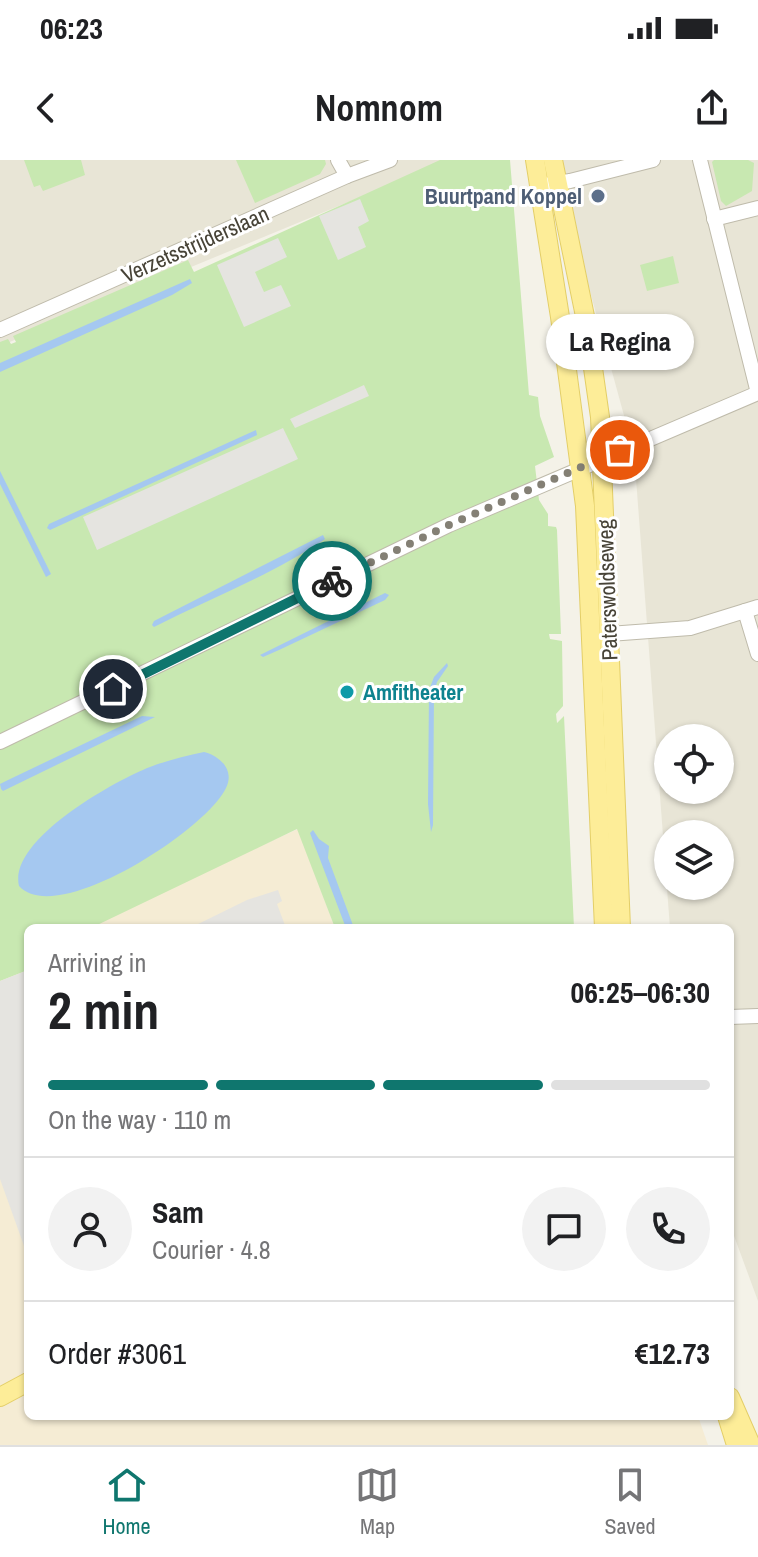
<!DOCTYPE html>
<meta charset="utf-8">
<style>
body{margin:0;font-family:"Archivo Narrow",sans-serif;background:#f2f2f2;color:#202124;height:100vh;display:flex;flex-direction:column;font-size:30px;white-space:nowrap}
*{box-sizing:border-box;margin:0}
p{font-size:26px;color:#757577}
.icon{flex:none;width:44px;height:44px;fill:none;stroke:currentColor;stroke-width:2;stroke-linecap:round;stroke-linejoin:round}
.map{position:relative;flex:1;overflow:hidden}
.details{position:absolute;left:24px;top:764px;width:710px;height:496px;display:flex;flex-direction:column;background:#fff;border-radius:12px;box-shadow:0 2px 6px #0004}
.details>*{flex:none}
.fabs{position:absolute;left:654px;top:564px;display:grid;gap:16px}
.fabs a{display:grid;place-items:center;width:80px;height:80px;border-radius:50%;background:#fff;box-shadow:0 2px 6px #0004;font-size:40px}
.pin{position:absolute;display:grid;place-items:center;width:68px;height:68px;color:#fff;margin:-34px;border:4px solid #fff;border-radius:50%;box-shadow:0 2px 8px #0007}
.courier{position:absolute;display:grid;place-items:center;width:80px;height:80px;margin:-40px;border:6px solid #0f766e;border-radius:50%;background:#fff;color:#222;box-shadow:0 2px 10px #0007}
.bubble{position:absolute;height:56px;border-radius:28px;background:#fff;box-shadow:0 2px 6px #0004;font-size:26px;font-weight:700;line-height:56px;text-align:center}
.summary em{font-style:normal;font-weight:700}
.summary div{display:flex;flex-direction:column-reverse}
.summary{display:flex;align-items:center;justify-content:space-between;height:136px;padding:0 24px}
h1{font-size:52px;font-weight:700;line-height:60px}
.bar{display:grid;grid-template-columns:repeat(4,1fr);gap:12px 8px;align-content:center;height:96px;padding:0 24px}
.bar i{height:10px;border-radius:6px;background:#e0e0e0}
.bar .selected{background:#0f766e}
.bar p{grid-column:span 4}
.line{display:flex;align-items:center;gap:20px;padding:0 24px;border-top:2px solid #e0e0e0}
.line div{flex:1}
.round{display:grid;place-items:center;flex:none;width:84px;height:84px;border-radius:42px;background:#f2f2f2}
.status{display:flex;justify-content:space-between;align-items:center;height:56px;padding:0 40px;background:#fff;direction:ltr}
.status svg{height:22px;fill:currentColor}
header{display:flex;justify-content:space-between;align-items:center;height:104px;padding:0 24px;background:#fff;font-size:36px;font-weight:700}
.tabs{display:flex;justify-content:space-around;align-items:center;height:112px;border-top:2px solid #e0e0e0;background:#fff;font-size:22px;color:#757577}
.tabs a{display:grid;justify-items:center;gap:4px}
.tabs .selected{color:#0f766e}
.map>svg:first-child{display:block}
.residential{fill:#e8e5d6;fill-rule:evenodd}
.commercial{fill:#f5ecd4}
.green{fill:#c8e8b1}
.parking{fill:#e5e4e0}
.water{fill:#a5c8f0}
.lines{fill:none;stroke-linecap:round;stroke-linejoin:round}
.minor-casing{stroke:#bfbbab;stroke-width:16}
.major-casing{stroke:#e3ce67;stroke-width:20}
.minor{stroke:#fff;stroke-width:14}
.major{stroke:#fded98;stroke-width:18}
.done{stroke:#848075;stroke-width:8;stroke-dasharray:0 14.4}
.route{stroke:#0f766e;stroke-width:10}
.service-dot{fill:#5c6f8a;stroke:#fff;stroke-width:3}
.culture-dot{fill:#0f9aa8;stroke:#fff;stroke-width:3}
.labels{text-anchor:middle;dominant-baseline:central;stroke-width:6;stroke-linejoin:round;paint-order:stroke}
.service-label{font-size:22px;font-weight:bold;fill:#4e5e75;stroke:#fff;text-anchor:end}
.street-label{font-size:22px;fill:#474337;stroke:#fff}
.culture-label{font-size:22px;font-weight:bold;fill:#0d838f;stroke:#fff;text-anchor:start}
</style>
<div class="status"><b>06:23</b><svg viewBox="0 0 49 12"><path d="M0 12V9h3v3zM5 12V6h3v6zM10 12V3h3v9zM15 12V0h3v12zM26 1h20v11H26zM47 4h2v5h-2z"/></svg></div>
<header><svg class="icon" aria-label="back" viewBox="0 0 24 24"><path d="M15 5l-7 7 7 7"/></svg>Nomnom<svg class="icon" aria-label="share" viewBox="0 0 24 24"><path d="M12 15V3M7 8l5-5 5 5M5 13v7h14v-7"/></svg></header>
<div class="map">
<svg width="758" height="1285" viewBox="0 0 758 1285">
<rect width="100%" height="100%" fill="#f4f2e8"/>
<!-- residential -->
<g class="residential">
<polygon points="0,0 450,0 0,186"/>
<path d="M554,0H758V1141L730,1065V768H670L634,292ZM668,578H720V630H668ZM668,674H720V726H668Z"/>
</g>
<!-- commercial -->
<g class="commercial">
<polygon points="298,669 335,768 80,768"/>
<polygon points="28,791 28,1256 698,1256 708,1285 0,1285 0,804"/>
</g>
<!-- green -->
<g class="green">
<polygon points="24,0 81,0 85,15 43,31 40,25 34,27"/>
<polygon points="236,0 325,0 326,4 320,14 255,43"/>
<polygon points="440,0 510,0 529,235 538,237 540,256 554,297 535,306 539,340 548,354 548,366 556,367 557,370 561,474 549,474 550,479 562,481 563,546 556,554 557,563 564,556 574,768 335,768 297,669 93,767 28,768 28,810 0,821 0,182 8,179 11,184 16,182 13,176 188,100 194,112"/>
<polygon points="714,0 748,0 754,3 752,31 726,46 721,41 712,2"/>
<polygon points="673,96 679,123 647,131 640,105"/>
</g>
<!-- parking -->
<g class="parking">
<polygon points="360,39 369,61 358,67 366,87 338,100 319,56"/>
<polygon points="278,78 287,97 255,112 264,132 281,125 291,146 244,167 217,105"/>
<polygon points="364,225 369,236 295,268 290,259"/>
<polygon points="283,268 298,299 97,390 83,357"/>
<polygon points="278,730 282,741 277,744 286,768 190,768 247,740"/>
<polygon points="28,810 28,1097 0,1019 0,821"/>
</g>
<!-- water -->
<g class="water">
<polygon points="190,119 192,123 172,135 0,212 0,203"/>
<polygon points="256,270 257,275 50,370 47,368 49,364"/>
<polygon points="0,311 51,414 46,417 0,324"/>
<path d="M323,375L325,379C272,415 211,438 154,467L152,465L154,461Z"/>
<polygon points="385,433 389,435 385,440 279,490 263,497 260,495"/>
<polygon points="447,503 448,506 437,522 434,533 433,665 431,672 428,644 429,530 434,517"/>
<polygon points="142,556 155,557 3,631 1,629 0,624 8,620"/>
<path d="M204,592C220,596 235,610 226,628C207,669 57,768 19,726C8,680 114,621 150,607C168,600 186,596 204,592Z"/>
<polygon points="313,670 319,679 329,686 328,698 354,768 346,768 310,673"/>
</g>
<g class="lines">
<defs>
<g id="minor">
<polyline points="338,0 347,16"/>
<polyline points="700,0 758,233"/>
<polyline points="539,26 570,21 653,0"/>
<polyline points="714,59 758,48"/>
<polyline points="0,170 347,16 390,0"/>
<polyline points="745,451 758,494"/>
<polyline points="609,474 690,468 758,447"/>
<polyline points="0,582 449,365 758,233"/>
<polyline points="730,857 758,856"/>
</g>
<g id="major">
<polyline points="535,0 560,157 585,346 604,768"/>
<polyline points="553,0 587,166 600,257 621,768"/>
<polyline points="0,1237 28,1222"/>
<polyline points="730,1237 751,1285"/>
<polyline points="727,1256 736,1285"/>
</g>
</defs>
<!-- minor casing -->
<use href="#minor" class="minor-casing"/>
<!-- major casing -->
<use href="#major" class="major-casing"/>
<!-- minor -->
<use href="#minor" class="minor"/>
<!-- major -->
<use href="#major" class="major"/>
</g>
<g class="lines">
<!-- done -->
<polyline class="done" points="332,421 449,365 620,290"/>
<!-- route -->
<polyline class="route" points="113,529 332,421"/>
</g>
<!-- markers -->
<circle class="service-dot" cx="598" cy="36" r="8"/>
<circle class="culture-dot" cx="347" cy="532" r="8"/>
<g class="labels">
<!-- service labels -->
<g class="service-label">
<text x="582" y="36">Buurtpand Koppel</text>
</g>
<!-- street labels -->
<g class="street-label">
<text transform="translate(195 84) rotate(-24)">Verzetsstrijderslaan</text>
<text transform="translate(607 430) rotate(-92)">Paterswoldseweg</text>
</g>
<!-- culture labels -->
<g class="culture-label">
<text x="363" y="532">Amfitheater</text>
</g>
</g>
</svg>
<div class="fabs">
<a><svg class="icon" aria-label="locate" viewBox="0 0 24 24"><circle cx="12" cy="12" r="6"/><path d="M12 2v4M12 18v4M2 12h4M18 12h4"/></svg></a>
<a><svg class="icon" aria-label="layers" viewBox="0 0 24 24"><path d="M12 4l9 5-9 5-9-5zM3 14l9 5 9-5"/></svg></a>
</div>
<div class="pin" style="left:620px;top:290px;background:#ea580c"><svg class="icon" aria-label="bag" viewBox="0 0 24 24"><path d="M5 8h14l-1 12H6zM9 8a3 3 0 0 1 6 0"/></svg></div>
<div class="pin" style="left:113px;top:529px;background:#1f2937"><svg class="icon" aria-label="home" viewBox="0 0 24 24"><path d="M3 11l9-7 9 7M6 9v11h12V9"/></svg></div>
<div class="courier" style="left:332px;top:421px"><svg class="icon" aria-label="bike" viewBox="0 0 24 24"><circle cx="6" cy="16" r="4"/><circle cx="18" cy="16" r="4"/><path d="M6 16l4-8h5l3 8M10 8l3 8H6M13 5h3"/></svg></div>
<div class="bubble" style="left:546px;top:154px;width:148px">La Regina</div>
<section class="details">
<div class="summary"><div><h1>2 min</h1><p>Arriving in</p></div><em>06:25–06:30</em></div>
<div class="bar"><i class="selected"></i><i class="selected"></i><i class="selected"></i><i></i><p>On the way · 110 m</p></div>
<div class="line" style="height:144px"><a class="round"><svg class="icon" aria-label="person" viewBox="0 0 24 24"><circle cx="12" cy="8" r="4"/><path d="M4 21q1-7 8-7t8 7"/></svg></a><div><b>Sam</b><p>Courier · 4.8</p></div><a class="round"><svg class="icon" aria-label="chat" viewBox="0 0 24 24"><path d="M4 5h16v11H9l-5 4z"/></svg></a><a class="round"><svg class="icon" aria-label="phone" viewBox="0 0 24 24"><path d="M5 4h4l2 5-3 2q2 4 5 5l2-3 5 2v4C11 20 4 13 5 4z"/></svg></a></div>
<div class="line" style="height:104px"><div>Order #3061</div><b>€12.73</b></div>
</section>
</div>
<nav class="tabs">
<a class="selected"><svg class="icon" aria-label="home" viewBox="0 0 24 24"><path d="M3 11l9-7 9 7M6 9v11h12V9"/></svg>Home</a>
<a><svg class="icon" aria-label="map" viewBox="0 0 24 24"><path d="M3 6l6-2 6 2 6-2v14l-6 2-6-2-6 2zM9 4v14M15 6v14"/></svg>Map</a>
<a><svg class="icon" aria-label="saved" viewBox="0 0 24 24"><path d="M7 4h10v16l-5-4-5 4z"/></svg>Saved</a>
</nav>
